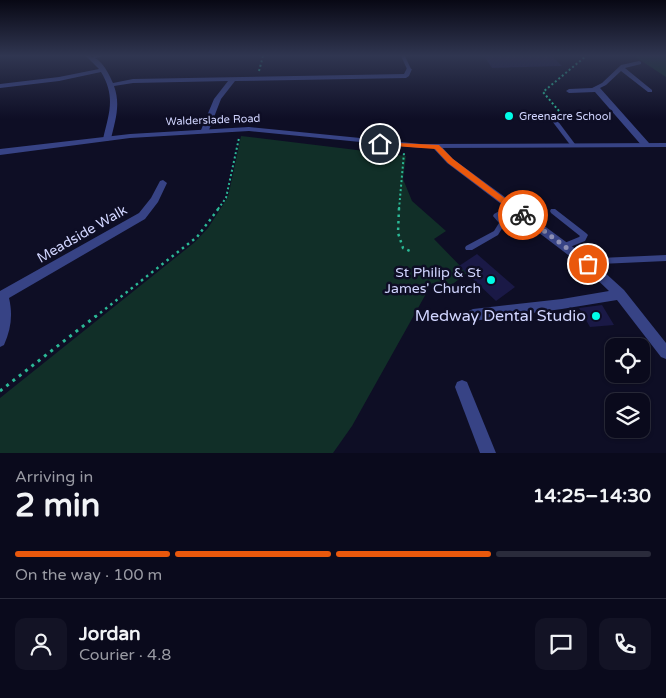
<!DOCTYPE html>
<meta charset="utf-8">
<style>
body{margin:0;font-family:"Varela Round",sans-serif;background:#131325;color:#f1f3f6;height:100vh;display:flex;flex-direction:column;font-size:19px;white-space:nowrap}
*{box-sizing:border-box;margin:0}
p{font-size:16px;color:#999aa3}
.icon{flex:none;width:28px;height:28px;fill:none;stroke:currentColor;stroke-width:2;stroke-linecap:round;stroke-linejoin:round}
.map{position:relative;height:453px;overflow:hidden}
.side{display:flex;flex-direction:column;background:#0a0a1c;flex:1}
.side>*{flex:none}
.fabs{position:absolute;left:605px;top:338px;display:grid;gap:10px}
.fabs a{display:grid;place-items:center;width:45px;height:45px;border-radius:10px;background:#0a0a1c;box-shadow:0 1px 4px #0004,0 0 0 1px #2a2b3b;font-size:25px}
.pin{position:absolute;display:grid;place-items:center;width:42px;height:42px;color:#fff;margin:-21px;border:2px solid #fff;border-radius:50%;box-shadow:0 1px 5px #0007}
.courier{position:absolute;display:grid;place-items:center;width:50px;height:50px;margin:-25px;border:4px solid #ea580c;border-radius:50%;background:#fff;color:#222;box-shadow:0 1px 6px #0007}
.head em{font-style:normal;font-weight:700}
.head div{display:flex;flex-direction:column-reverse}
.head{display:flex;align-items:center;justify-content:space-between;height:85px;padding:0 15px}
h1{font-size:32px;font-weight:700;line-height:38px}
.bar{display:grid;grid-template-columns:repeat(4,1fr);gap:8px 5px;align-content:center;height:60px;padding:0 15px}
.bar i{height:6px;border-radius:4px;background:#2a2b3b}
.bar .active{background:#ea580c}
.bar p{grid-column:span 4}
.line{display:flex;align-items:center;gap:12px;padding:0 15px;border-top:1px solid #2a2b3b}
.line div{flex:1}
.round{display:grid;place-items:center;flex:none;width:52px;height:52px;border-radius:10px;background:#131325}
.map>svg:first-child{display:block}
.green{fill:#112f28}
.building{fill:#1a1946}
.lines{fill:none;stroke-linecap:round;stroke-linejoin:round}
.path-far2{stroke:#2bb996;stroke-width:2;stroke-dasharray:2 2.5;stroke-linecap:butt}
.path-far1{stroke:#2bb996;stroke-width:2.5;stroke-dasharray:2.5 4;stroke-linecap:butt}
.path{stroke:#2bb996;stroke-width:3;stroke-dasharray:3 5;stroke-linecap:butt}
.service{fill:#374385;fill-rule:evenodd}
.minor{fill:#374385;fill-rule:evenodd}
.tertiary{fill:#374385;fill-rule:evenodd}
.route{fill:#ea580c}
.done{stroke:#8d8fb3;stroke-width:5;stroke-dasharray:0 9}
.poi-dot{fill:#00fce7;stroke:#0e0e25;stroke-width:2}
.labels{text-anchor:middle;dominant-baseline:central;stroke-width:5;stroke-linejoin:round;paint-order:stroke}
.far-poi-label{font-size:11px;fill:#d1d5ff;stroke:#0e0e25;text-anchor:start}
.far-street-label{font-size:11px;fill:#d1d5ff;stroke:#0e0e25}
.street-label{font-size:14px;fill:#d1d5ff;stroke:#0e0e25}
.poi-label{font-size:14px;fill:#d1d5ff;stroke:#0e0e25;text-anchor:end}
.near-poi-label{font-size:16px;fill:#d1d5ff;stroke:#0e0e25;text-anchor:end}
</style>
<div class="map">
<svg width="666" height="453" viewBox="0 0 666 453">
<rect width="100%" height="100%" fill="#0e0e25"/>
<!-- green -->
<g class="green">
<polygon points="634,56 666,56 666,77"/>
<polygon points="241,136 406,156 403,179 412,201 446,231 434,239 467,273 445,290 432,283 352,426 333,453 0,453 0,398 195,242 208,228 228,197"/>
</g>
<!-- building -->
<g class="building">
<polygon points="484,56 552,56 562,66 492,68"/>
<polygon points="477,254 515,287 496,301 459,266"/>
<polygon points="602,305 614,325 590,327 579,308"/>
</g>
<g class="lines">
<!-- path-far2 -->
<g class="path-far2">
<polyline points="259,71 263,56"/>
<polyline points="559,111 543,92 586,56"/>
<polyline points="218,209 226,198 239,138"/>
<polyline points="399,209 404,153"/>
</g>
<!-- path-far1 -->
<g class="path-far1">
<polyline points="399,208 398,233 403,248 410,251"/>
<polyline points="95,317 197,237 219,208"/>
</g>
<!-- path -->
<polyline class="path" points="0,391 96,316"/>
<!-- service -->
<g class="service">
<polygon points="97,56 103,56 92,59 90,58"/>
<polygon points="401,56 405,56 411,69 411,70 407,69"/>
<polygon points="552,115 554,116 575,144 575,146 571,146 549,117"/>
<polygon points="510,205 512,205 515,207 514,209 501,216 506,222 498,235 472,250 466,250 465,248 466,246 494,231 499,223 493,216 494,214"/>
<polygon points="551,209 555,209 586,233 588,235 585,241 565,249 562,248 561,246 562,244 579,237 580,236 551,213 550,211"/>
<polygon points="666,255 666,261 600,264 588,267 585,266 584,264 585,262 600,258"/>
</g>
<!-- minor -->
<g class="minor">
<path d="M86,56C100,55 108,72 113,83L133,79L404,74L407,68L412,69L409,76L406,78L235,81L221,99L209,130L205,132L201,130L214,99L228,81L133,83L114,86C121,105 115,121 111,139L107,141L103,139C109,113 116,97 101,72L59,81L0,88V84L59,77L99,69Z"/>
<polygon points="639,61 641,62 641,64 625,68 652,90 652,92 648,92 621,71 606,85 600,88 649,143 649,147 643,147 595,92 569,93 566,91 569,89 592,88 602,83 621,65"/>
<polygon points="434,145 440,145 453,159 592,261 624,290 666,343 666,359 661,357 617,300 562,309 473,321 469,319 467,315 469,311 473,309 562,299 609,291 584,267 447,163 434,149"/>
<path d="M163,180L167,183L158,202L145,219L9,298C13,315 11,329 4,345L0,347V291L139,213L151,198L160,181Z"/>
<polygon points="462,380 467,382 496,453 480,453 455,387 457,382"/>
</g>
<!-- tertiary -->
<polygon class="tertiary" points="249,127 421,144 666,143 666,147 421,148 249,131 130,138 0,155 0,149 130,134"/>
</g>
<!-- sky -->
<linearGradient id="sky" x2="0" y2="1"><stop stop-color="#080814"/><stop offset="0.47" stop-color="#303651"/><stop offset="1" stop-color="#303651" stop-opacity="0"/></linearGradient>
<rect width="666" height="119" fill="url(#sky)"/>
<!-- route -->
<polygon class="route" points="377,142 439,145 453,159 527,215 520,217 448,163 435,149 380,145"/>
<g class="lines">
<!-- done -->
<polyline class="done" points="523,215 588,264"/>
</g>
<!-- markers -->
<g class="poi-dot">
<circle cx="509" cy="116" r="5"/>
<circle cx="491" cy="280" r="5"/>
<circle cx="596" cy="316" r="5"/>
</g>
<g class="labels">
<!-- far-poi labels -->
<g class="far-poi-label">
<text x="519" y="116">Greenacre School</text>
</g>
<!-- far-street labels -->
<g class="far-street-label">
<text transform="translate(213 120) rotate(-2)">Walderslade Road</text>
</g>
<!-- street labels -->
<g class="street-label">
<text transform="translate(82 234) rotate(-30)">Meadside Walk</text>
</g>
<!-- poi labels -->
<g class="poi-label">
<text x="481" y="272">St Philip &amp; St<tspan x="481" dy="16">James' Church</tspan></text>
</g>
<!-- near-poi labels -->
<g class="near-poi-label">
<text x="586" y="316">Medway Dental Studio</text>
</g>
</g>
</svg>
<div class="fabs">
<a><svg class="icon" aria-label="locate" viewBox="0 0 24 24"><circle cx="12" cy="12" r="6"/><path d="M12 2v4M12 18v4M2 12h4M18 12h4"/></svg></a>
<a><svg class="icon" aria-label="layers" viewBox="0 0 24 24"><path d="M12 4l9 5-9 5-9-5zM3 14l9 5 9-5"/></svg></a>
</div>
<div class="pin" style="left:588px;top:264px;background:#ea580c"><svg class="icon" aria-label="bag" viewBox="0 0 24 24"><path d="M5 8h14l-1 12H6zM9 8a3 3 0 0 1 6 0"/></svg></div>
<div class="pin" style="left:380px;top:144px;background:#1f2937"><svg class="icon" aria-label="home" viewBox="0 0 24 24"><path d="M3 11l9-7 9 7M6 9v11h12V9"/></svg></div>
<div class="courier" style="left:523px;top:215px"><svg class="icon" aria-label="bike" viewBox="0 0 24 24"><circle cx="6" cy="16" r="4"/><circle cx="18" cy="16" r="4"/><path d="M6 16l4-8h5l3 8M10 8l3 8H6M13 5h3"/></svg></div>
</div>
<section class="side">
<div class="head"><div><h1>2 min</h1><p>Arriving in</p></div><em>14:25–14:30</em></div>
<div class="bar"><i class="active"></i><i class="active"></i><i class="active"></i><i></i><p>On the way · 100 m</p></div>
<div class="line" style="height:90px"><a class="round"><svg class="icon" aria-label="person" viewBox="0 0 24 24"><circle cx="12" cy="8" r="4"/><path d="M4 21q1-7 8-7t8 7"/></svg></a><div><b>Jordan</b><p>Courier · 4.8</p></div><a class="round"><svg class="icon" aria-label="chat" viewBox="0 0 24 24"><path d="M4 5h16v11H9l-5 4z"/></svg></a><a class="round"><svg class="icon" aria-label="phone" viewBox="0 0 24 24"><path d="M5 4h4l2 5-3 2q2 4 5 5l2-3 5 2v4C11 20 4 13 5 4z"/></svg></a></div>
</section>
